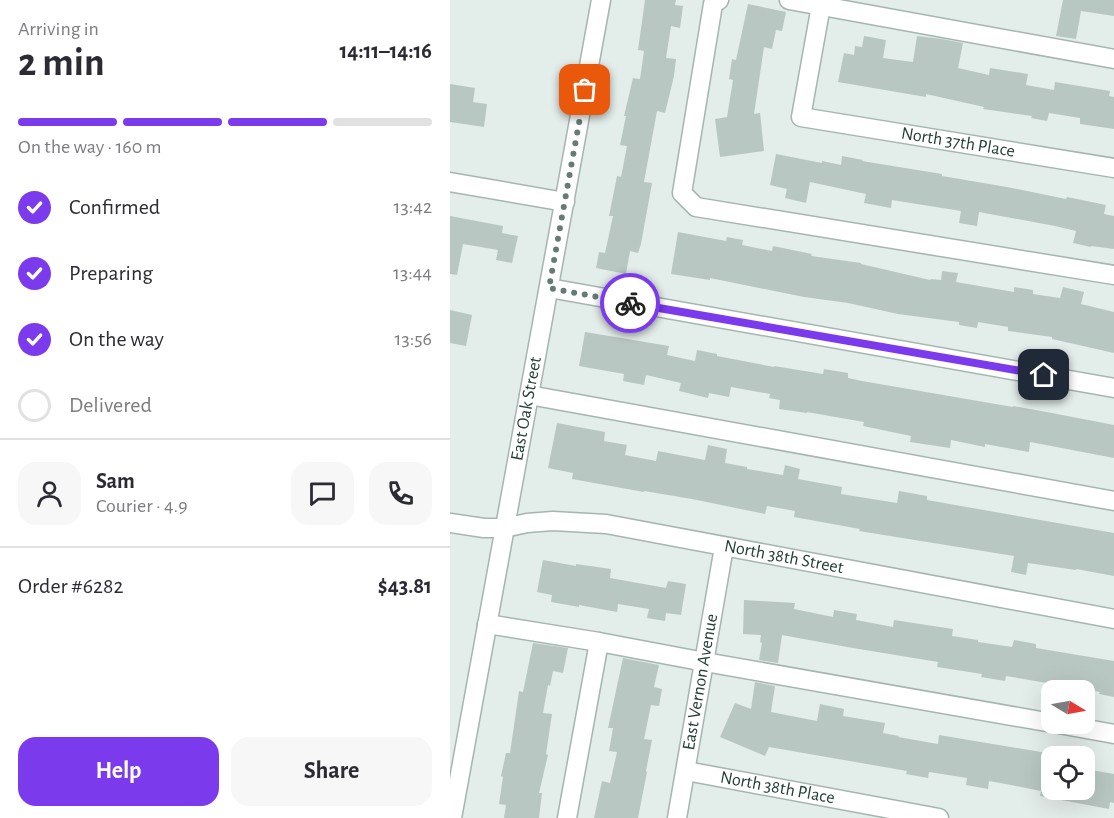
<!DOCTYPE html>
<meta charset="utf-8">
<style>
body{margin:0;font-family:"Alegreya Sans",sans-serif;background:#f7f7f7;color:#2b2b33;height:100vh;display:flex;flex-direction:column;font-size:22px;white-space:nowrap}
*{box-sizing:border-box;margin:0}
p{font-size:20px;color:#7c7c81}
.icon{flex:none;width:33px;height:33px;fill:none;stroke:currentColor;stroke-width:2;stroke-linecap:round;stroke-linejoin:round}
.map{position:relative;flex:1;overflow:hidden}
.details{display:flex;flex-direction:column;background:#fff;width:450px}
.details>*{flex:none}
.needle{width:39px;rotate:100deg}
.buttons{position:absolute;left:591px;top:680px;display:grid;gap:12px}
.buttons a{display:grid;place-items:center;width:54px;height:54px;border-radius:12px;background:#fff;box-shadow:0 6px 24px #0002;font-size:30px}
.pin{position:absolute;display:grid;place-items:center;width:51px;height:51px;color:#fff;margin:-26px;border-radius:12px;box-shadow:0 3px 9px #0006}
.courier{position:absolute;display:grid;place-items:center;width:60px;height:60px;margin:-30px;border:4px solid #7c3aed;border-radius:50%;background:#fff;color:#222;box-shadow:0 2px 8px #0007}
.headline em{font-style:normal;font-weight:700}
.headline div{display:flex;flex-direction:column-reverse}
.headline{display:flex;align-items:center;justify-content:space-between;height:102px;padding:0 18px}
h1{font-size:39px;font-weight:700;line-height:45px}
.bar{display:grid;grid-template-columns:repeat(4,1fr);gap:9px 6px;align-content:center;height:72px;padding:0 18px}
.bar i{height:8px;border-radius:4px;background:#e1e1e2}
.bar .current{background:#7c3aed}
.bar p{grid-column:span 4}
.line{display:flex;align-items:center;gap:15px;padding:0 18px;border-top:2px solid #e1e1e2}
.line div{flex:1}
.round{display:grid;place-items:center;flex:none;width:63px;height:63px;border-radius:18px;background:#f7f7f7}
ol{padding:0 18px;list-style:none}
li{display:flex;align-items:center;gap:18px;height:66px}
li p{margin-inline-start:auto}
li .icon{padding:6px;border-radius:50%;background:#7c3aed;color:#fff;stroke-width:4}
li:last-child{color:#7c7c81}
li i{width:33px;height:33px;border:3px solid #e1e1e2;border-radius:50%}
.primary-button{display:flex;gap:12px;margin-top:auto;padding:12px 18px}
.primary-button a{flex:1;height:69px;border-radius:18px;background:#7c3aed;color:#fff;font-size:24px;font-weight:700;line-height:69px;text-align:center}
.primary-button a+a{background:#f7f7f7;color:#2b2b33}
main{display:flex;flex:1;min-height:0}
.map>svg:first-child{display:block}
.building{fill:#b9c7c2}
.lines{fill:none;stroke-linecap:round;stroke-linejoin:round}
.minor-casing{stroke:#a6b5b0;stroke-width:21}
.minor{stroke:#fff;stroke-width:18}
.done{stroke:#667b76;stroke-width:6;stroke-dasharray:0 10.8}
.route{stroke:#7c3aed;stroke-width:8}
.labels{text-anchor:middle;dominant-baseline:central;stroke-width:6;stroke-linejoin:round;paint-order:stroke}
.street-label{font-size:18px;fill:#233d38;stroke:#f4f9f7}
</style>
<main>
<section class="details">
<div class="headline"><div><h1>2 min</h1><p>Arriving in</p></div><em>14:11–14:16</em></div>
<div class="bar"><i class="current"></i><i class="current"></i><i class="current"></i><i></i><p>On the way · 160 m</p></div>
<ol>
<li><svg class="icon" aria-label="check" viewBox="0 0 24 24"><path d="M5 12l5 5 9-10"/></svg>Confirmed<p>13:42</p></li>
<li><svg class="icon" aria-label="check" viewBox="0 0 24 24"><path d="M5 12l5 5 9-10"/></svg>Preparing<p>13:44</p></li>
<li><svg class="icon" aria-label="check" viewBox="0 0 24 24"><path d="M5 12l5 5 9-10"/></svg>On the way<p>13:56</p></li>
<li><i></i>Delivered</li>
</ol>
<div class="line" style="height:108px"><a class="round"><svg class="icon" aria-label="person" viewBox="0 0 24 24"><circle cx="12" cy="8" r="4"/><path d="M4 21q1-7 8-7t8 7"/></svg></a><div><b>Sam</b><p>Courier · 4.9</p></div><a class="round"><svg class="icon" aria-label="chat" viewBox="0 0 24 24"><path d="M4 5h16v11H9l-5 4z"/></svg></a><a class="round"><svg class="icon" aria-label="phone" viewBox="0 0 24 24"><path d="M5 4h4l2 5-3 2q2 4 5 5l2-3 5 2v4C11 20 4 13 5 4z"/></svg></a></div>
<div class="line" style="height:78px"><div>Order #6282</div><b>$43.81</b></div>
<div class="primary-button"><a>Help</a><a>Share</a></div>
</section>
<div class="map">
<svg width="664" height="818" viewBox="0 0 664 818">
<rect width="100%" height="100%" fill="#e3ede9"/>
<!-- building -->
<g class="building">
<polygon points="195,0 226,0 225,5 233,6 230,28 221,26 216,58 226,59 224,76 215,113 207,111 194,182 202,183 191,244 188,253 180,251 176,274 146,268 149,252 155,253 163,216 159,216 167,176 171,177 177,146 170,145 176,116 174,116 183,78 190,79 194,51 188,50"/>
<polygon points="613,0 664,0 664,16 631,11 626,39 606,36"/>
<polygon points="298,4 336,12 332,31 326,30 322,49 314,47 304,114 310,113 314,151 270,157 265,119 277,117 283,80 279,79 282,59 286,60"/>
<polygon points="414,36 436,40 433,58 463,62 467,36 492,39 513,43 508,68 539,75 540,68 578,74 576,85 604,90 605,82 660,91 659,96 664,97 664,129 630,124 630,118 599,113 597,121 581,118 582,116 533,109 534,107 476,94 476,97 388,82 394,53 404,55 405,46 412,47"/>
<polygon points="0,84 25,88 23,102 37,104 34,127 0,122"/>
<polygon points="326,154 372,163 372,161 391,165 392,156 413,160 412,161 492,174 492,176 557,187 616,199 617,197 656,205 654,214 664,216 664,249 641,246 641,247 623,243 626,231 605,226 529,212 527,226 509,223 511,211 442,200 441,208 414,203 416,194 360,182 356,203 335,198 337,189 320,185"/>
<polygon points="0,216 53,226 52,233 68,236 62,263 46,260 48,250 13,244 7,275 0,274"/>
<polygon points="228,232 276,241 277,237 293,240 292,245 322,251 323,246 362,254 361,256 411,263 411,264 480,280 481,279 491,280 492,271 508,273 506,282 564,292 564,287 583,290 583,294 610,298 613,287 634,292 631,304 664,312 664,353 602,339 602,337 558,331 558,327 528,322 527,328 509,325 509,322 448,314 398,303 354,297 260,278 260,280 221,274"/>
<polygon points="0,310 22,315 16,346 0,343"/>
<polygon points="135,332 219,346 217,355 245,361 247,350 267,354 267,356 324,367 324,366 373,374 374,369 398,373 398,378 412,381 563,407 563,406 602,413 664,425 664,458 580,442 579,452 535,444 535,447 501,440 500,448 460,442 461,436 413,426 414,422 357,412 357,413 329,409 330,400 319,398 320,394 281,387 279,397 259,393 258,398 229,391 231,383 196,375 194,385 173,381 174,374 129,366"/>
<polygon points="107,423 155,432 154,441 177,445 175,455 206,461 208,451 255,460 258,445 277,449 275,463 297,467 297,469 333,475 335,465 350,469 348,479 392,487 391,494 447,503 449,491 477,496 477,500 664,533 664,576 626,569 626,570 578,563 576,575 561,572 564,556 409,531 410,529 344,517 345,511 317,506 315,514 242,499 194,491 194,492 122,479 123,473 98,468"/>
<polygon points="93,560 126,566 126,564 161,569 160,578 216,588 218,581 236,584 231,615 216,613 215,621 197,618 199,609 168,604 167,612 129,605 129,607 101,602 102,595 87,592"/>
<polygon points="294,600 345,603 344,609 383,617 384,610 407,614 406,620 443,627 444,620 503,629 502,636 528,640 528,642 562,647 564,640 586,644 586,648 664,661 664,697 649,694 650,692 556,676 555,681 531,677 532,674 487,667 488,662 397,647 332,635 328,663 309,660 312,643 310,642 311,635 293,634"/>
<polygon points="83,643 118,648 113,673 103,671 100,686 98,685 93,713 102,714 96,754 98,755 89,793 92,793 89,818 54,818 56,805 49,804 53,777 51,776 56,753 60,753 69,691 73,692"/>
<polygon points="173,658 209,665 204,687 212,689 209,706 201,705 194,739 202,740 196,771 197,772 188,818 144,818 152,781 160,783 167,752 159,751 163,728 158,728"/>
<polygon points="305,682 325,686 321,712 367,721 370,704 394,709 393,716 435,723 433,733 449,736 448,737 488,744 489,735 603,754 603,756 602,756 602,789 638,789 641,770 664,774 664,803 660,802 659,809 590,796 591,791 561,785 539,781 538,789 516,785 517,778 479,772 478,778 456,774 457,771 319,747 315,756 270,737 285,703 301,709"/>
</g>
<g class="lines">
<defs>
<g id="minor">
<polyline points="269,0 263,4 232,193 246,207 664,275"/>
<polyline points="339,0 664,59"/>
<path id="s1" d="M372,0L351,117L664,168"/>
<polyline points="0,182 115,202"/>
<polyline points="99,288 664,388"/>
<polyline points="79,395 664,501"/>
<path id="s2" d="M0,523L34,528H54L77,523L103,521L156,524L664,619"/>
<polyline points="37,624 149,642 255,662 602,723"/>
<polyline points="603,723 664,734"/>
<path id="s3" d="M236,771L489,818"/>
<path id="s4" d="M2,818L151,0"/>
<polyline points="117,818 149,642"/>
<path id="s5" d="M227,818L274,547"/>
</g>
</defs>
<!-- minor casing -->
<use href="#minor" class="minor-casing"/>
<!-- minor -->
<use href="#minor" class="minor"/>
</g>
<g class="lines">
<!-- done -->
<polyline class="done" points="135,90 99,288 180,303"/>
<!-- route -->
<polyline class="route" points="180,303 594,375"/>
</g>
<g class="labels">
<!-- street labels -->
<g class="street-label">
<text stroke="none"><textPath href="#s1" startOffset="278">North 37th Place</textPath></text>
<text stroke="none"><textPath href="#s4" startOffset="416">East Oak Street</textPath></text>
<text stroke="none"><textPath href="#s2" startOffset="338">North 38th Street</textPath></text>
<text stroke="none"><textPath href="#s5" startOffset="138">East Vernon Avenue</textPath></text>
<text stroke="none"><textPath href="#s3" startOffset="93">North 38th Place</textPath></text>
</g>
</g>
</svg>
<div class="buttons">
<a><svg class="needle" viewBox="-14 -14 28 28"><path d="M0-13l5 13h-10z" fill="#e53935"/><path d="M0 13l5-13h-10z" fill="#7c7c81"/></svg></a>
<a><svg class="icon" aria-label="locate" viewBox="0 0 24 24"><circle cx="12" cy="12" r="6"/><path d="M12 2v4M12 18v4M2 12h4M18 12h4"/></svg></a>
</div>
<div class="pin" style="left:135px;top:90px;background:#ea580c"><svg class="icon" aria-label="bag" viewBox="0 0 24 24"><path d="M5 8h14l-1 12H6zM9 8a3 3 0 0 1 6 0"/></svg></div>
<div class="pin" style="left:594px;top:375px;background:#1f2937"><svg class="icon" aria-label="home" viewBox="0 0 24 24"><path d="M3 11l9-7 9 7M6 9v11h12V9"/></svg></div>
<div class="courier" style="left:180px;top:303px"><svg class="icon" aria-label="bike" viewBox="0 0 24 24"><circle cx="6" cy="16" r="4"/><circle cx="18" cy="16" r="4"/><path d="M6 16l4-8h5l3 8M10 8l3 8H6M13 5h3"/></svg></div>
</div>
</main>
